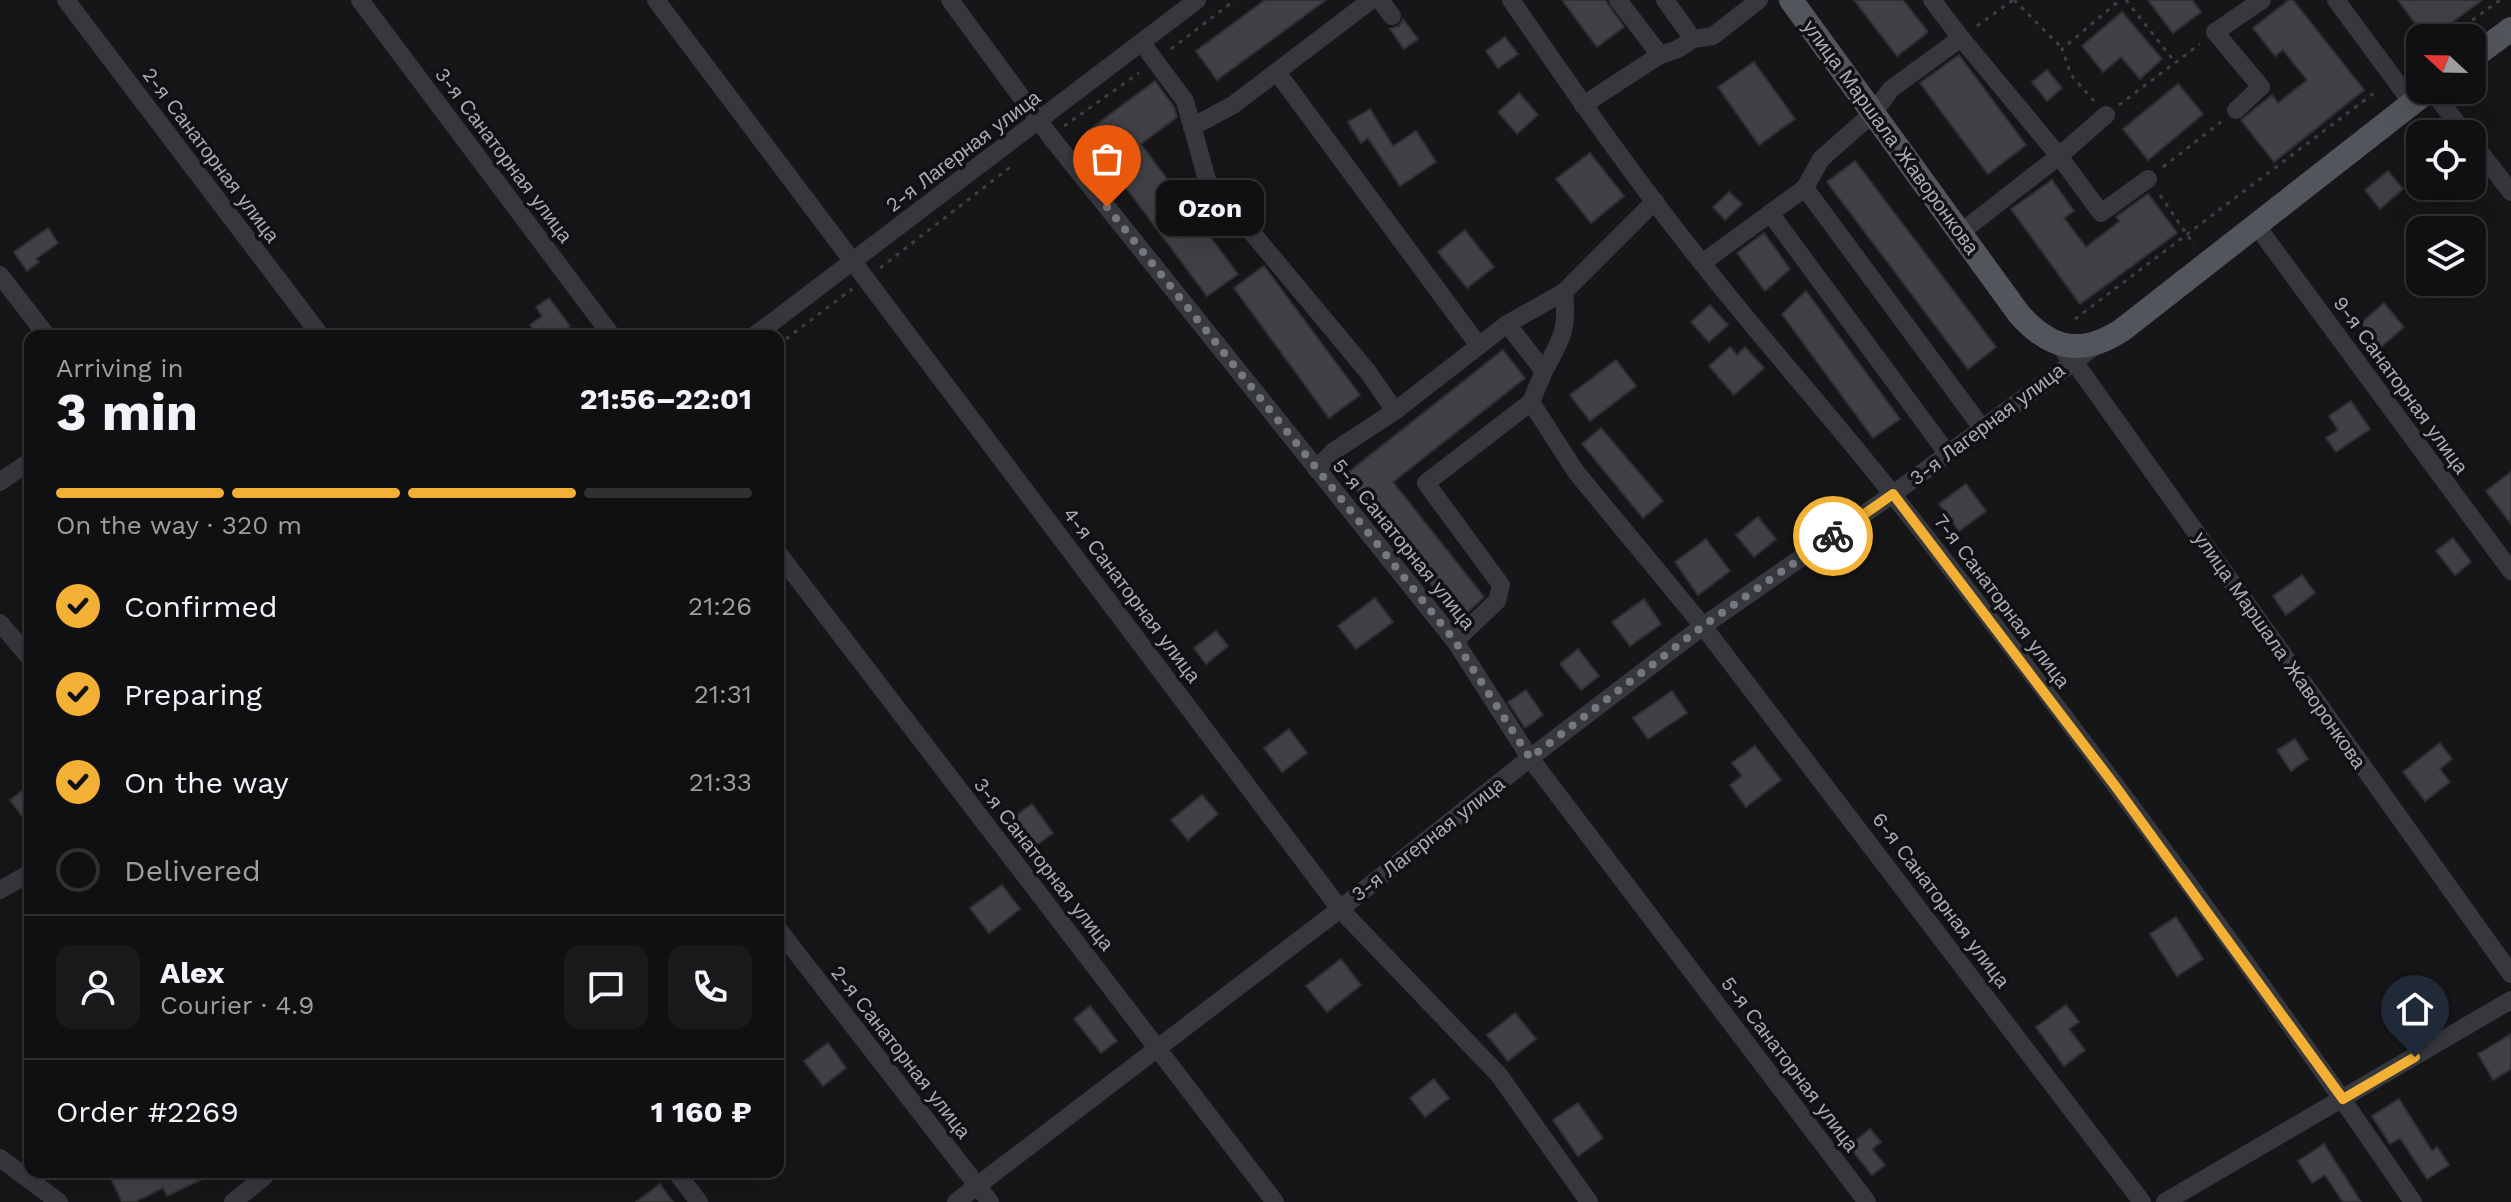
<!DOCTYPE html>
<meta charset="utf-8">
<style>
body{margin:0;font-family:"Work Sans",sans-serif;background:#19191b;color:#f1f3f6;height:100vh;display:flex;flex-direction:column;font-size:30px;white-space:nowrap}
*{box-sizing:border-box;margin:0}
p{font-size:26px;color:#9c9d9f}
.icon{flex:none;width:44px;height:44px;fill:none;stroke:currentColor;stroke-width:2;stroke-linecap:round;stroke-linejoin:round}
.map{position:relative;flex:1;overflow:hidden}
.sheet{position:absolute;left:24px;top:330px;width:760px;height:848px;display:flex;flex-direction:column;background:#101012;border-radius:16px;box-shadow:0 8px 32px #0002,0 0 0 2px #303032}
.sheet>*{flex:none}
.needle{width:52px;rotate:292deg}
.fabs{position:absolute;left:2406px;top:24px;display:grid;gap:16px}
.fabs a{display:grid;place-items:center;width:80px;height:80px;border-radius:16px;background:#101012;box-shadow:0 8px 32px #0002,0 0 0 2px #303032;font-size:40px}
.pin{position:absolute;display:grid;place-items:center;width:68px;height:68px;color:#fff;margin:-82px -34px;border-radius:50% 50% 50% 0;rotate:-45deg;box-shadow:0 0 8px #0007}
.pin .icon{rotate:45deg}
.courier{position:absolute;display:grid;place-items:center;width:80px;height:80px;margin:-40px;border:6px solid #f2b134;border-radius:50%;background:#fff;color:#222;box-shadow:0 2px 10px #0007}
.bubble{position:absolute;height:56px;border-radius:16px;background:#101012;box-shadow:0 8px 32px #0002,0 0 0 2px #303032;font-size:26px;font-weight:700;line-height:56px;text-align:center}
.head em{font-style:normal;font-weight:700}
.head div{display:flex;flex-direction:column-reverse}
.head{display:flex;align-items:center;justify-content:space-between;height:136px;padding:0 32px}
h1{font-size:52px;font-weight:700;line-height:60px}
.bar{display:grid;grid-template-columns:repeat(4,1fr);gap:12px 8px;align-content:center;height:96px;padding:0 32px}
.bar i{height:10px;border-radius:6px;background:#303032}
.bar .active{background:#f2b134}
.bar p{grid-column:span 4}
.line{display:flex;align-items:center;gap:20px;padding:0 32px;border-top:2px solid #303032}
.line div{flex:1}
.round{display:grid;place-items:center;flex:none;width:84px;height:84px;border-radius:16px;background:#19191b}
ol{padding:0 32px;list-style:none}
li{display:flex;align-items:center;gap:24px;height:88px}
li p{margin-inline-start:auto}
li .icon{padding:8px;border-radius:50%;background:#f2b134;color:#111;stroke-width:4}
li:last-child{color:#9c9d9f}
li i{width:44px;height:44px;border:4px solid #303032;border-radius:50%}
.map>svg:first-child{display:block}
.building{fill:#404145;stroke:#303034;stroke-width:2}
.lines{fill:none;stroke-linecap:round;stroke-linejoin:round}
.path{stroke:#3d3f44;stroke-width:3;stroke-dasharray:4 6;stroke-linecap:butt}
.minor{stroke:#37383d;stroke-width:18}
.major{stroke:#53555c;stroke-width:24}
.done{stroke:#757880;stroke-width:8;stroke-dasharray:0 14.4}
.route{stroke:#f2b134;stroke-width:10}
.labels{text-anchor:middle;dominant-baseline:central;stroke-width:7;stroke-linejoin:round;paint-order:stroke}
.street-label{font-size:20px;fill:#a8adb8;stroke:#111113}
</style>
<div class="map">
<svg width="2511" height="1202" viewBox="0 0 2511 1202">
<rect width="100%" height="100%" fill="#161618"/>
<!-- building -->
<g class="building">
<polygon points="1265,0 1326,0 1217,80 1196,51"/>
<polygon points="1562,0 1605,0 1624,27 1597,47"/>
<polygon points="1854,0 1903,0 1928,32 1897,56"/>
<polygon points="2148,0 2192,0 2201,12 2173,33"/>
<polygon points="2289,0 2293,0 2364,90 2274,162 2241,120 2272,95 2278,103 2307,80 2283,50 2275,56 2253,28"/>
<polygon points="2398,0 2482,0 2431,38 2426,38"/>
<polygon points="2122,12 2162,59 2140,79 2121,57 2103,72 2082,46"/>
<polygon points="1403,19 1418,39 1404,49 1390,29 1399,26"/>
<polygon points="1505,37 1518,54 1498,68 1486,51"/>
<polygon points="1959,55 2026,145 1988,174 1920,83"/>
<polygon points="1754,62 1795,119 1759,145 1718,87"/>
<polygon points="2047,70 2062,88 2047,101 2032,82"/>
<polygon points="1155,81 1174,107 1177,117 1141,144 1238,274 1207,296 1085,133"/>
<polygon points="2178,84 2203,114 2148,160 2123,129"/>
<polygon points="1519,93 1538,115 1517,134 1498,112"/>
<polygon points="1370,109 1393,146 1416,131 1436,162 1400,186 1368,138 1361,143 1348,122"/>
<polygon points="1590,153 1624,196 1591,223 1556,179"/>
<polygon points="1855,161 1996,347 1968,369 1827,182"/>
<polygon points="2388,171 2403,189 2380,209 2365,190"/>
<polygon points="2052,180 2074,211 2064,218 2086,247 2120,221 2116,217 2148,194 2177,233 2080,304 2011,209"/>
<polygon points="1729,192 1742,204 1725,220 1713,207"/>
<polygon points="48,228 58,243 36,259 39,262 27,271 14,252"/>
<polygon points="1465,230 1494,267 1467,288 1438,252"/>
<polygon points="1764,233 1790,269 1765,291 1737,253"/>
<polygon points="1264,266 1360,395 1329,418 1234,288"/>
<polygon points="1806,291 1900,419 1873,438 1782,314"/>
<polygon points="549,298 570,326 557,336 538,336 530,325 542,316 536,307"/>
<polygon points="2384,303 2404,327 2381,347 2361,323"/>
<polygon points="1710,305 1728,325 1709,342 1691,322"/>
<polygon points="1730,347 1737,355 1745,347 1764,368 1734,395 1709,366"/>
<polygon points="1503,350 1525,378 1393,482 1484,597 1459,620 1345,475"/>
<polygon points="1616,360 1636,386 1590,421 1570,395"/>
<polygon points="2351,401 2370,429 2336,452 2326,438 2338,430 2329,416"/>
<polygon points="1601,428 1663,501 1643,518 1582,444"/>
<polygon points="2511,472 2511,524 2486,491"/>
<polygon points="1966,484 1986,511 1959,531 1939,504"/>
<polygon points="1758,517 1776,539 1754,557 1736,535"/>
<polygon points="2453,538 2471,562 2455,575 2436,551"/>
<polygon points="1706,539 1730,571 1698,595 1675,562"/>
<polygon points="2302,575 2315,593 2286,615 2273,596"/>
<polygon points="1375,598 1393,622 1356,649 1338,626"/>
<polygon points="1644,599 1661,624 1630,646 1612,622"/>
<polygon points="1216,631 1228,646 1206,664 1194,648"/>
<polygon points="1578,649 1599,676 1581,690 1560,664"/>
<polygon points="1526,690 1543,715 1525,728 1508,702"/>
<polygon points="1672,691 1687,713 1648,739 1633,718"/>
<polygon points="1289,729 1307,753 1282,772 1264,748"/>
<polygon points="2295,739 2308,759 2291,771 2277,750"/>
<polygon points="2440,743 2452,759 2440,769 2450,782 2425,801 2403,772"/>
<polygon points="1755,746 1781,780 1746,807 1730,785 1742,776 1732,763"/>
<polygon points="30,785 30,827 10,800"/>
<polygon points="1202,795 1218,814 1188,840 1171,820"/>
<polygon points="1032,804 1053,833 1032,848 1011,819"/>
<polygon points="1002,885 1020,909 989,933 970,908"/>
<polygon points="2176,917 2203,959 2177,976 2150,934"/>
<polygon points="1341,959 1361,985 1327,1012 1306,986"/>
<polygon points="2066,1005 2079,1022 2069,1029 2085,1050 2064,1066 2036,1027"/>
<polygon points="1090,1006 1117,1041 1101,1053 1074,1019"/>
<polygon points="1515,1013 1536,1039 1508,1061 1487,1035"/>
<polygon points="2511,1034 2511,1069 2493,1080 2478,1054"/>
<polygon points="828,1043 846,1068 823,1086 804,1061"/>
<polygon points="1434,1079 1449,1098 1425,1117 1410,1098"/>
<polygon points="2399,1099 2432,1151 2437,1147 2449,1165 2427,1179 2400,1138 2390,1144 2372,1116"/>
<polygon points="1578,1103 1603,1138 1578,1156 1553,1120"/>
<polygon points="1870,1129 1881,1142 1872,1149 1885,1165 1872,1175 1849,1146"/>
<polygon points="2324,1144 2361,1202 2343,1202 2325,1175 2312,1183 2298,1161"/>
<polygon points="108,1172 217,1172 167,1196 163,1188 135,1202 122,1202"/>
<polygon points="660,1184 673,1202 636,1202"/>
</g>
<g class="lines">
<!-- path -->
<g class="path">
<polyline points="2014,0 2062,48"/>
<polyline points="2126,0 2175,62"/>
<polyline points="1977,26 2013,0"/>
<polyline points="2448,38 2500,0"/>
<polyline points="1171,49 1235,0"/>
<polyline points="2407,69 2420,59"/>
<polyline points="2094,101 2071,75 2062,49 2120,0"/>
<polyline points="2119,105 2200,44"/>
<polyline points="1064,126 1139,73"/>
<polyline points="2163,167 2221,122"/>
<polyline points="2160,195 2194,245"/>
<polyline points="880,268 1013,165"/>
<polyline points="2075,319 2378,90"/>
<polyline points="778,345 852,289"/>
</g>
<!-- minor -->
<g class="minor">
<polyline points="66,0 321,336"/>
<polyline points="360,0 612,336"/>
<polyline points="656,0 1340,909 1499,1075 1589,1202"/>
<polyline points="950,0 1050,136 1455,641 1530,758 1867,1202"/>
<polyline points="1380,0 1392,16"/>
<path d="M1511,0C1572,89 1634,178 1702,263C1764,342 1832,417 1894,496C2074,725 2249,961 2413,1202"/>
<polyline points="1618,0 1660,55"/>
<polyline points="1932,0 1961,38"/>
<polyline points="2336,0 2412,103"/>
<polyline points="1693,39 1713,36 1759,0"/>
<polyline points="1142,43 1185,101 1209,187 1244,223 1368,372 1395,411"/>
<polyline points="1277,72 1479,346"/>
<polyline points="2431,90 2466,134"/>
<polyline points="1583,105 1660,55 1678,49 1693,39 1665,0"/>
<polyline points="2236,110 2261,87 2215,32 2262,0"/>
<polyline points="1192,127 1233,105 1371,0"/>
<polyline points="2472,142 2511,192"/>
<polyline points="1770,213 1947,453"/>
<polyline points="2256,225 2511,571"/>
<polyline points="1960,233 2059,156 2101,213 2148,179"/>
<polyline points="1702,263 1805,188"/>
<polyline points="0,275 47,336"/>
<polyline points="1564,292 1655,201"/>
<path d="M1507,324L1564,292C1568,329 1562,339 1544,371"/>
<polyline points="754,336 1197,0"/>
<polyline points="2065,353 2073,360 2511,974"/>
<polyline points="1982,428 1805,188 1821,159 1873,113 1891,89 1961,38 2059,156 2106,115"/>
<polyline points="1316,469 1334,451 1395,411 1507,324 1544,371 1531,402"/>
<polyline points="0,482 30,461"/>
<polyline points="778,553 1275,1202"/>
<polyline points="0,623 30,658"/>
<polyline points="1455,641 1497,601 1501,585 1426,483 1531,402 1576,472 1703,626 2142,1202"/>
<polyline points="0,890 30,873"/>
<polyline points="778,929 990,1202"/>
<polyline points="0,1158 59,1202"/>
<polyline points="676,1172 699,1202"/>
<polyline points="233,1202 264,1177"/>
<polyline points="956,1202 1340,909 1530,758 1703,626 1893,494 2095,346"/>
<polyline points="2165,1202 2511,1000"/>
</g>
<!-- major -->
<g class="major">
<path d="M1791,0L2019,314C2050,349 2081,357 2122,330L2429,90"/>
<polyline points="2472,58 2511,29"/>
</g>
</g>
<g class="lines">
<!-- done -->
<polyline class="done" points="1107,207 1455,641 1530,758 1703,626 1833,536"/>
<!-- route -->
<polyline class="route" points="1833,536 1893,494 2116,787 2343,1099 2415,1057"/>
</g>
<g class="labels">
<!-- street labels -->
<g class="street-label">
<text transform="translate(1891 137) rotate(54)">улица Маршала Жаворонкова</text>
<text transform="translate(963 151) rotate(-37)">2-я Лагерная улица</text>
<text transform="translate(211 155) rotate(53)">2-я Санаторная улица</text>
<text transform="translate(504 155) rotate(53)">3-я Санаторная улица</text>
<text transform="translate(2401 385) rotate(54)">9-я Санаторная улица</text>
<text transform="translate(1987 424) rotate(-37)">3-я Лагерная улица</text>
<text transform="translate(1404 544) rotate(51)">5-я Санаторная улица</text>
<text transform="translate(1132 595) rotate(53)">4-я Санаторная улица</text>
<text transform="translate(2002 601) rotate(53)">7-я Санаторная улица</text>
<text transform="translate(2280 650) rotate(55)">улица Маршала Жаворонкова</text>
<text transform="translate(1428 839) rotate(-38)">3-я Лагерная улица</text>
<text transform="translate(1044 864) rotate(52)">3-я Санаторная улица</text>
<text transform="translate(1941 900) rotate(53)">6-я Санаторная улица</text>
<text transform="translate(901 1052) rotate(52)">2-я Санаторная улица</text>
<text transform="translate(1790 1064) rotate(53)">5-я Санаторная улица</text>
</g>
</g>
</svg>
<div class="fabs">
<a><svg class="needle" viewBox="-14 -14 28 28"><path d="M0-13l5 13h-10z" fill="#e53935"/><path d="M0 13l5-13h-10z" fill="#9c9d9f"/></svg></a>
<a><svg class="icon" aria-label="locate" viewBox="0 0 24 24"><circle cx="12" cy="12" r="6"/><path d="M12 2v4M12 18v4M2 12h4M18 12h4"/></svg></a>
<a><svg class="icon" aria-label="layers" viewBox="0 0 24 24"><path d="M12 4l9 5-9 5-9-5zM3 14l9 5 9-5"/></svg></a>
</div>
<div class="pin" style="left:1107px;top:207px;background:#ea580c"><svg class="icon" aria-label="bag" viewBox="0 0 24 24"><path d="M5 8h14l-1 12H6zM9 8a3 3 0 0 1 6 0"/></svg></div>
<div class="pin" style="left:2415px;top:1057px;background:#1f2937"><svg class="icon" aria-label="home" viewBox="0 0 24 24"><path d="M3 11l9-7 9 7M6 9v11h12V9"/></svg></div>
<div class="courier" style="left:1833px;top:536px"><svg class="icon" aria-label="bike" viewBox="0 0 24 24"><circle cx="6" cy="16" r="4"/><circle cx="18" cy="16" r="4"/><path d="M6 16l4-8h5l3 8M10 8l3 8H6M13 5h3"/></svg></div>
<div class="bubble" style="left:1156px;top:180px;width:108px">Ozon</div>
<section class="sheet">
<div class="head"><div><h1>3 min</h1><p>Arriving in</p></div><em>21:56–22:01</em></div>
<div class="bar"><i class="active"></i><i class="active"></i><i class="active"></i><i></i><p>On the way · 320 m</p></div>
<ol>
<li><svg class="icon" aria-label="check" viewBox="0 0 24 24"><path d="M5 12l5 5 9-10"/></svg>Confirmed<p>21:26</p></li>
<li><svg class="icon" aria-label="check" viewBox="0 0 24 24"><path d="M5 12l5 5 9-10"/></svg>Preparing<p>21:31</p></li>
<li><svg class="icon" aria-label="check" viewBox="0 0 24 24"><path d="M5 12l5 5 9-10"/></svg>On the way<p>21:33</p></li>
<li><i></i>Delivered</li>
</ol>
<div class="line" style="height:144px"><a class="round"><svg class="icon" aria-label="person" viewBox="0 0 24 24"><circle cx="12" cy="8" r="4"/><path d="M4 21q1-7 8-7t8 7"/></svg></a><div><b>Alex</b><p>Courier · 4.9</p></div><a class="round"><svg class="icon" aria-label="chat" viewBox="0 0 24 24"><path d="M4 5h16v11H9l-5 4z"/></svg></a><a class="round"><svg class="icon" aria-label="phone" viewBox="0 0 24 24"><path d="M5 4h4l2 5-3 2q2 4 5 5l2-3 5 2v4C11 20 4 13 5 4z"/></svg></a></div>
<div class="line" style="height:104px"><div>Order #2269</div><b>1 160 ₽</b></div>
</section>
</div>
